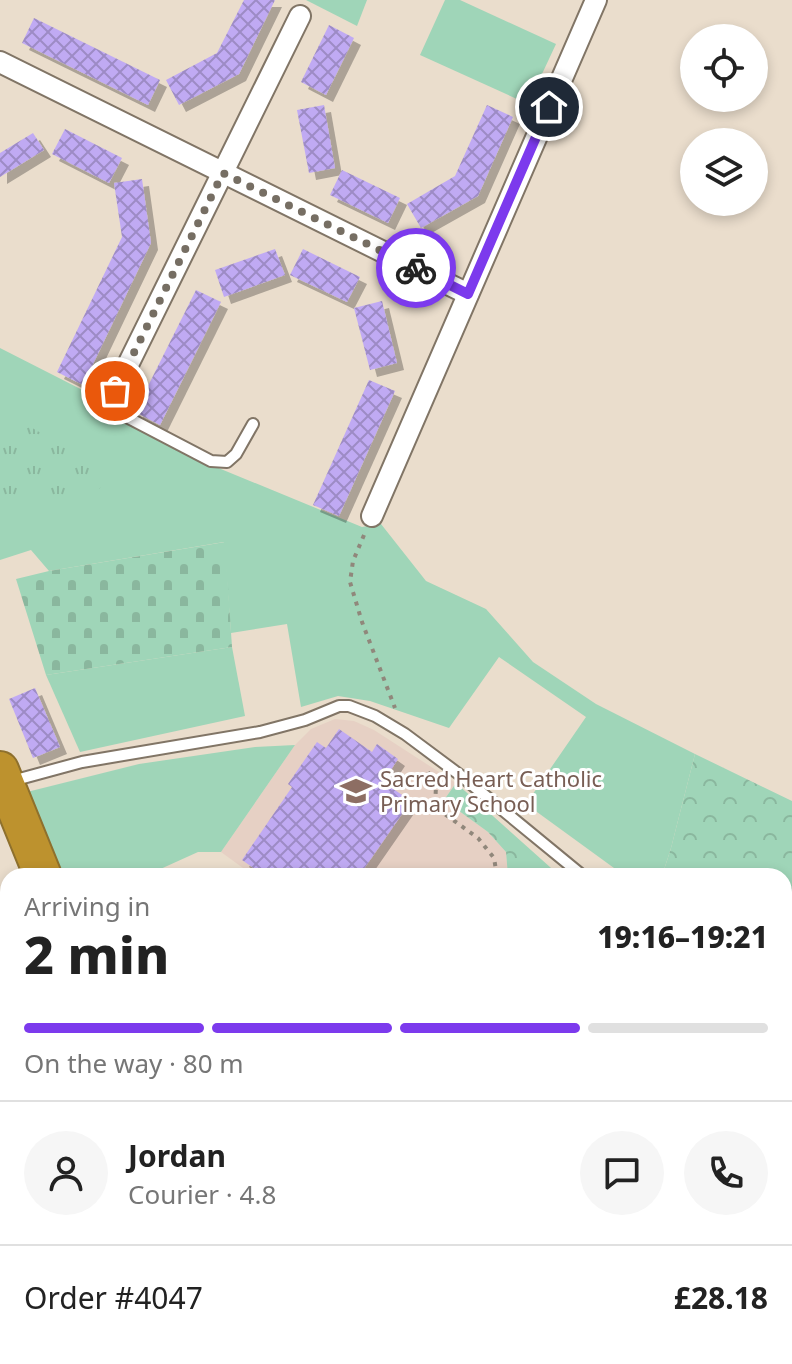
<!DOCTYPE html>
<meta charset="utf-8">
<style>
body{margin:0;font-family:"Noto Sans",sans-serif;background:#f6f6f6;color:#222;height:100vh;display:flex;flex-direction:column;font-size:30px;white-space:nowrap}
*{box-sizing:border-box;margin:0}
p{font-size:26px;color:#767676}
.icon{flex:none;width:44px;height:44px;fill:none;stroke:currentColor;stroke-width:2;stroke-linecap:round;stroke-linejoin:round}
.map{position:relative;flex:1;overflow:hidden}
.sheet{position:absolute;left:0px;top:868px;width:792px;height:496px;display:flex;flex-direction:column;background:#fff;border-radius:24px 24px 0 0;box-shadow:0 4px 12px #0003}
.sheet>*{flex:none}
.buttons{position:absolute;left:680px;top:24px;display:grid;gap:16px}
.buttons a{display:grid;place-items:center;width:88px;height:88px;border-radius:50%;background:#fff;box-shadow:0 4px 12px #0003;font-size:40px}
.pin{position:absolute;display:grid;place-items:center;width:68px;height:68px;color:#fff;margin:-34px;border:4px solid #fff;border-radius:50%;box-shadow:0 2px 8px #0007}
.courier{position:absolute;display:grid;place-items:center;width:80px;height:80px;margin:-40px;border:6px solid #7c3aed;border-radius:50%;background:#fff;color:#222;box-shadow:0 2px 10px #0007}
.head em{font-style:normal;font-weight:800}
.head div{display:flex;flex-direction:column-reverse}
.head{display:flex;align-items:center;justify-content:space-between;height:136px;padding:0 24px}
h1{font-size:52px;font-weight:800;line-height:60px}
.bar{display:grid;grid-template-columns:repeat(4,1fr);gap:12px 8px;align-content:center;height:96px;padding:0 24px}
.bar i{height:10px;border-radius:6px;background:#e0e0e0}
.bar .current{background:#7c3aed}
.bar p{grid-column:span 4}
.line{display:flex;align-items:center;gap:20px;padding:0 24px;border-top:2px solid #e0e0e0}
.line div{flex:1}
.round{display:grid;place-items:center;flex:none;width:84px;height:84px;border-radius:42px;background:#f6f6f6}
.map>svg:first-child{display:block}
.education{fill:#e6d0c4}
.grass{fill:#9fd5b8}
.forest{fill:url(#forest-crowns)}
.cemetery{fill:url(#cemetery-stones)}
.park{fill:url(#park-tufts)}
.building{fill:url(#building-cross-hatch);filter:url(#shadow)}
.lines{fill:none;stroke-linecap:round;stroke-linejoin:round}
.lane-casing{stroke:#817566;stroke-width:14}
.street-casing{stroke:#817566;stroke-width:24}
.highway-casing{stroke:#8e702d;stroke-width:40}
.path{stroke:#90877b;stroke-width:4;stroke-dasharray:4 6;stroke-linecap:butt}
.lane{stroke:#fff;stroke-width:10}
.street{stroke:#fff;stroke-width:20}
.highway{stroke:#bd922e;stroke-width:36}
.done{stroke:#766e63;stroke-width:8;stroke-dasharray:0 14.4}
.route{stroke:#7c3aed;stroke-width:10}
.labels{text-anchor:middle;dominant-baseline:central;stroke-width:6;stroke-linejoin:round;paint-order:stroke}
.education-label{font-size:22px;fill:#785e54;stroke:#fff;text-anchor:start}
</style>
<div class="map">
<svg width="792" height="1364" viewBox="0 0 792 1364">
<defs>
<pattern id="forest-crowns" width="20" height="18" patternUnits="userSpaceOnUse" patternTransform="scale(2)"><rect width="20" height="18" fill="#9fd5b8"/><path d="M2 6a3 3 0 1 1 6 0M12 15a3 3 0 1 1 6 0" fill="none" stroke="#8ab79e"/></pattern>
<pattern id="cemetery-stones" width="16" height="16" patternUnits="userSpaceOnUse" patternTransform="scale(2)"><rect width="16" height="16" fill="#9fd5b8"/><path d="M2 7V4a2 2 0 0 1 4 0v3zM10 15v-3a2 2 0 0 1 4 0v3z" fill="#8ab79e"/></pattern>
<pattern id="park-tufts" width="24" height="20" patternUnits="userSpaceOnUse" patternTransform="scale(2)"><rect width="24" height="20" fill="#9fd5b8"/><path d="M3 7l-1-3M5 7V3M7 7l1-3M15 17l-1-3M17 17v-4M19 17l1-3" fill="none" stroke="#8ab79e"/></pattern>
<pattern id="building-cross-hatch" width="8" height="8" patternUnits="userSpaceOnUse" patternTransform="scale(2)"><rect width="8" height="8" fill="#c0aaf3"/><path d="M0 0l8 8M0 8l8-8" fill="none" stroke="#9d8bc5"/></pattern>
<filter id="shadow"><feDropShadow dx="7" dy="7" stdDeviation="0" flood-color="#0004"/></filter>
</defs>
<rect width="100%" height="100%" fill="#eaddcc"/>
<!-- education -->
<polygon class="education" points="335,719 354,721 374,730 456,783 444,800 488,832 506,852 508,876 254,876 221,852 295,745 311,729"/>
<!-- grass -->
<g class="grass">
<polygon points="306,0 367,0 357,26"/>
<polygon points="445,0 460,0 556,44 528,104 420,55"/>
<polygon points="0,348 108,403 120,420 209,463 213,462 216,467 362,527 381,524 426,581 486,609 533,662 596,704 695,754 671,848 662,876 625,876 526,804 586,717 499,657 449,728 370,701 338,696 301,707 287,624 231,633 224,542 49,571 31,550 0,560"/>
<polygon points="232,647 245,716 80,752 46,675"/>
<polygon points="295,745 221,852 198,852 145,876 59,876 23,793 139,764 255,747"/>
<polygon points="8,1154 8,1356 311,1356 314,1364 0,1364 0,1159"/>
</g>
<!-- forest -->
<g class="forest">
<polygon points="695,754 792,801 792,1020 784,1016 784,876 662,876 671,848"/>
<polygon points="456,783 560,876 508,876 506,852 488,832 444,800"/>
<polygon points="792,1202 792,1283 784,1285 784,1204"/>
<polygon points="458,1356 501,1356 495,1364 449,1364"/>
<polygon points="551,1356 667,1356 670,1364 546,1364"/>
</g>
<!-- cemetery -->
<polygon class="cemetery" points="225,542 232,647 46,675 16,579 49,571"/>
<!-- park -->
<g class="park">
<path d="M0,421L27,425L111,473C108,478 105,485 100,488C76,505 33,501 5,500V516L0,517Z"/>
<polygon points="380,1356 458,1356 449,1364 386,1364"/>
</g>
<!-- building -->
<g class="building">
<polygon points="244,0 275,0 239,74 179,105 166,80 217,53"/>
<polygon points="34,18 160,80 148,105 22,43"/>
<polygon points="329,25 354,38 326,95 301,82"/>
<polygon points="324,105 335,168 309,173 297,110"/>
<polygon points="487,105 513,117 478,196 421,228 407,204 455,176"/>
<polygon points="65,129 122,158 109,183 52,154"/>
<polygon points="33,133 44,150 0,177 0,153"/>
<polygon points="342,170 400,198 388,223 330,195"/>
<polygon points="142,179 151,243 83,385 57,372 122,237 114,183"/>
<polygon points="275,249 285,275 224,297 215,270"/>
<polygon points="303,249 360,277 347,302 290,275"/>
<polygon points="196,290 221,302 160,425 135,412"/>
<polygon points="382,301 397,363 370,370 354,308"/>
<polygon points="369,380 395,391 339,516 313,505"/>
<polygon points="35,688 60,747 33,758 9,699"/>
<polygon points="339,729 372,752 377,744 398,759 383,782 411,801 359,876 265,876 242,860 292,787 288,784 317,742 326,748"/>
</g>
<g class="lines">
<defs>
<g id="lane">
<polyline points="115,391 114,404 121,414 211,461 227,462 236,454 253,424"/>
<polyline points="12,781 82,762 260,732 305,720 339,706 349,706 375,716 405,734 460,775 583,876"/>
<polyline points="515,1364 521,1356"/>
</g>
<g id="street">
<polyline points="0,62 468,294"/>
<polyline points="115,391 300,16"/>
<polyline points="372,516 596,0"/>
</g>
<g id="highway">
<polyline points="0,770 43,876"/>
<polyline points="331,1356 335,1364"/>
</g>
</defs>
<!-- lane casing -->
<use href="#lane" class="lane-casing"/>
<!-- street casing -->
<use href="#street" class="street-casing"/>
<!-- highway casing -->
<use href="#highway" class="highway-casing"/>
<!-- path -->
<g class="path">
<polyline points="364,535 353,561 350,582 362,622 395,708"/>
<polyline points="428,772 436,786 435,807 478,838 494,858 497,876"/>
</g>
<!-- lane -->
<use href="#lane" class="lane"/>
<!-- street -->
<use href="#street" class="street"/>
<!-- highway -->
<use href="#highway" class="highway"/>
</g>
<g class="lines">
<!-- done -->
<polyline class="done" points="115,391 223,173 416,268"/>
<!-- route -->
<polyline class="route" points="416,268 468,294 549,107"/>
</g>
<!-- icons -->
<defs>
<symbol id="school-bare" viewBox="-9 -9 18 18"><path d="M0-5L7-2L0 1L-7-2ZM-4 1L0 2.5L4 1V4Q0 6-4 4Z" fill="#8d6e63" stroke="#fff" stroke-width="2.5" paint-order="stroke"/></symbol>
</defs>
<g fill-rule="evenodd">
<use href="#school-bare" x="334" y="769" width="44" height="44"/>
</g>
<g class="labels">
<!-- education labels -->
<g class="education-label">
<text x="380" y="778">Sacred Heart Catholic<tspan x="380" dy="25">Primary School</tspan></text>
</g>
</g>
</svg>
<div class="buttons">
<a><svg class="icon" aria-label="locate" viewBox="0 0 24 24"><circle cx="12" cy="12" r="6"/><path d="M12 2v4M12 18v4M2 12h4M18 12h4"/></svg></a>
<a><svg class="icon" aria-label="layers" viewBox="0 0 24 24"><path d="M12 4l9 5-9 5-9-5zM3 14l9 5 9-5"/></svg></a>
</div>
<div class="pin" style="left:115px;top:391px;background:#ea580c"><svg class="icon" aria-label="bag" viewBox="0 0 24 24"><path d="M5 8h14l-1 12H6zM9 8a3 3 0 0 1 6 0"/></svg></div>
<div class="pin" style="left:549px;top:107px;background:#1f2937"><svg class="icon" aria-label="home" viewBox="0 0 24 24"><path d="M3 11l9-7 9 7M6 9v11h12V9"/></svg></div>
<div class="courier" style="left:416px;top:268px"><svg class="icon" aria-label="bike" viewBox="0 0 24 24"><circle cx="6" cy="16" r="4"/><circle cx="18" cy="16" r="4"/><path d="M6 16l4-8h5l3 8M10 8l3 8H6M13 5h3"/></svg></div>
<section class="sheet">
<div class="head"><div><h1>2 min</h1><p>Arriving in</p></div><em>19:16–19:21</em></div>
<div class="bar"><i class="current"></i><i class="current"></i><i class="current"></i><i></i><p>On the way · 80 m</p></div>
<div class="line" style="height:144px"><a class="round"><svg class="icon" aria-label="person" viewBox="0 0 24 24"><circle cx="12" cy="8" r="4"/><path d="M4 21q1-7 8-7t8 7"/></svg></a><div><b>Jordan</b><p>Courier · 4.8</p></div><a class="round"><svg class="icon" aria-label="chat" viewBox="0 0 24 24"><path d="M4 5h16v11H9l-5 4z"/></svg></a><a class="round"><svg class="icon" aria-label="phone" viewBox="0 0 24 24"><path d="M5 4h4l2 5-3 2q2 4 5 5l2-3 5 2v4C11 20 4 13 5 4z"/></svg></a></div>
<div class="line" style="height:104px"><div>Order #4047</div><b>£28.18</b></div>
</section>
</div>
